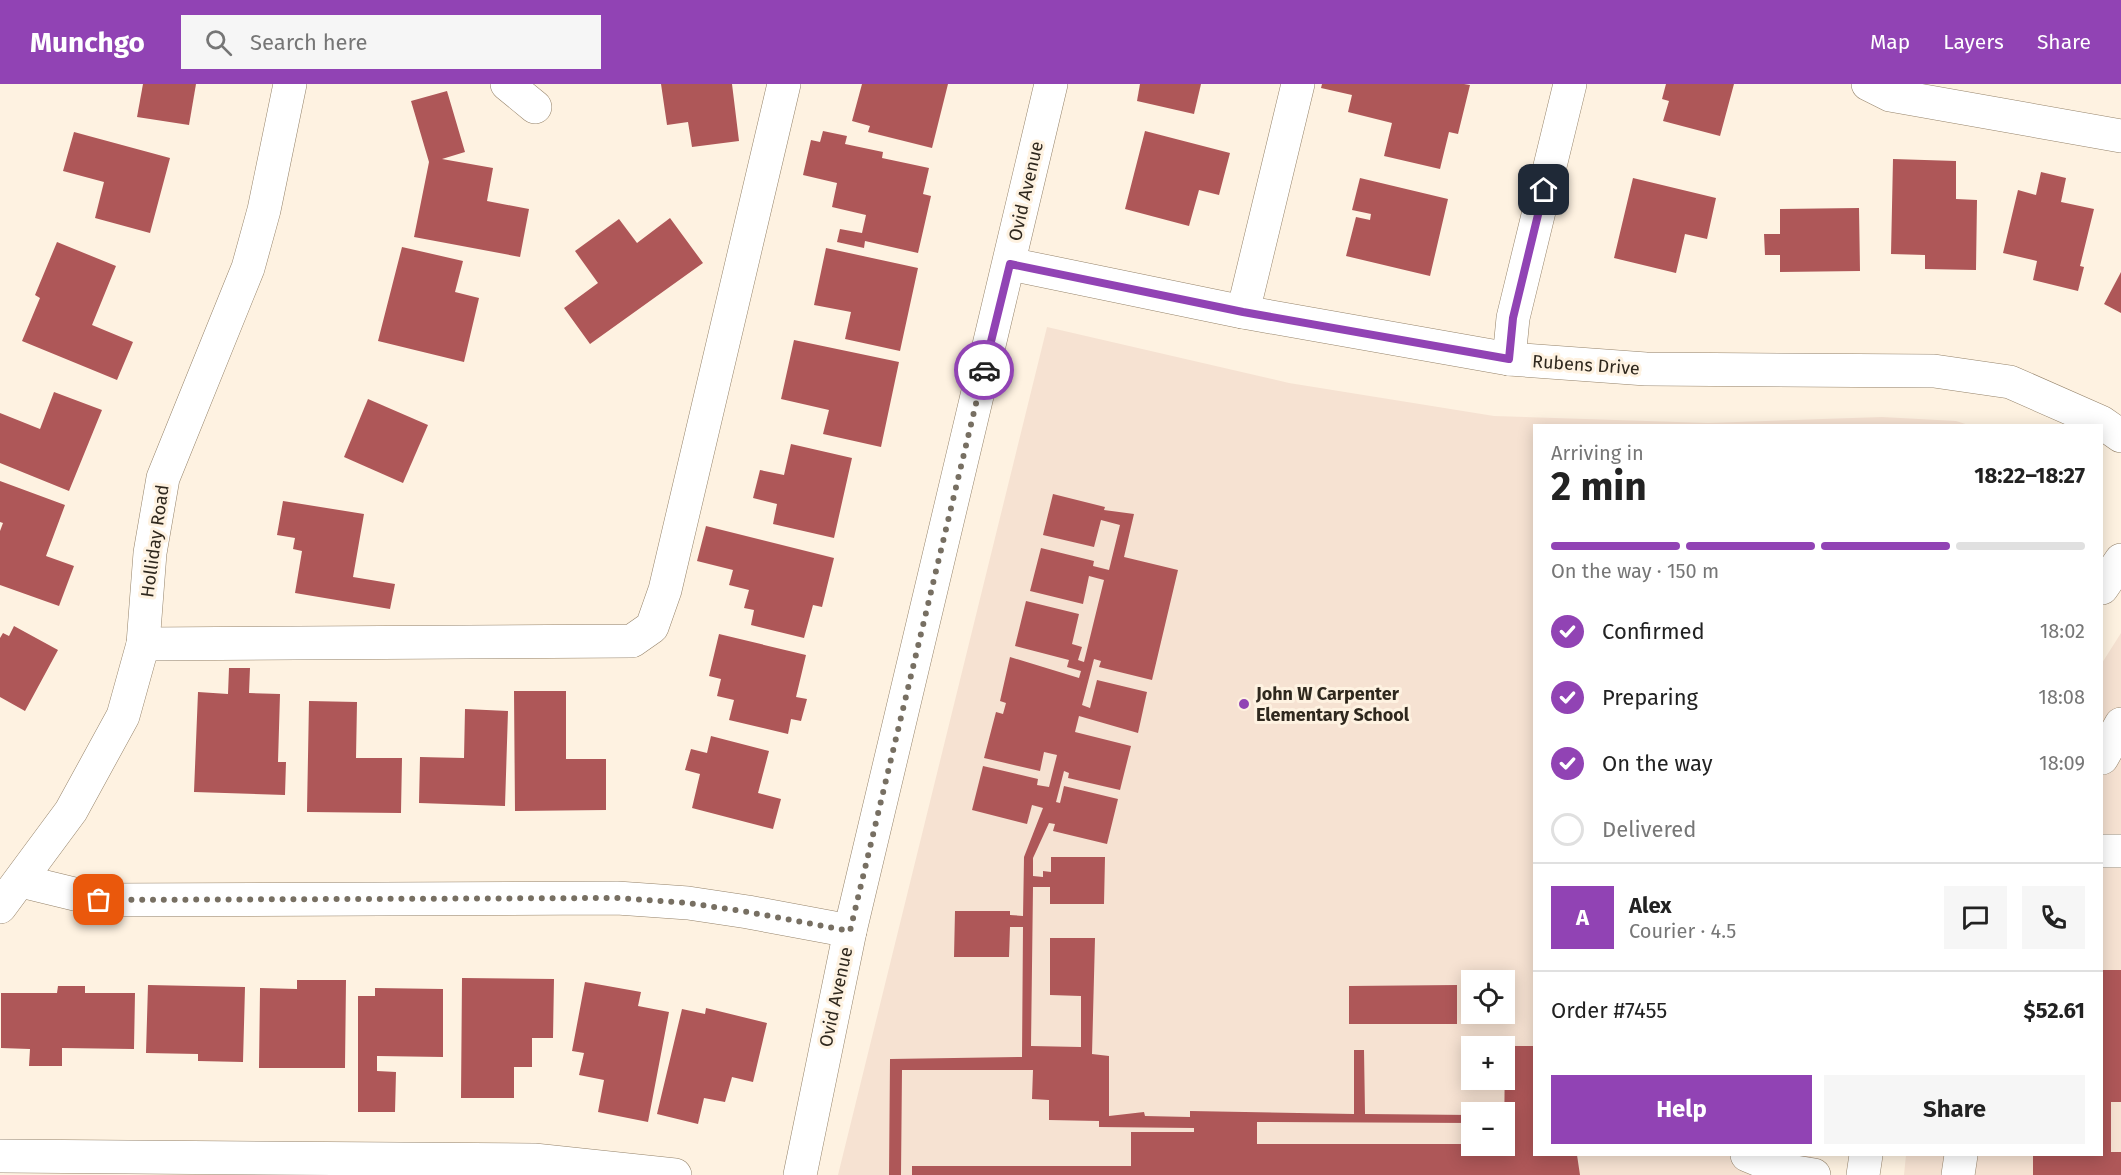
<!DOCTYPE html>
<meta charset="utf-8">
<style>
body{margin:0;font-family:"Fira Sans",sans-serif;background:#f6f6f6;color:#222;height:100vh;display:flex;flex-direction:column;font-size:22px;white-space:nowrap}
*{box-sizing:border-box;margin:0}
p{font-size:20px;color:#767676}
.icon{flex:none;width:33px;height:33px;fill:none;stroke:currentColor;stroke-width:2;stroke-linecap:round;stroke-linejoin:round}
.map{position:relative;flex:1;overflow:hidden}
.sheet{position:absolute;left:1533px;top:340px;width:570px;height:732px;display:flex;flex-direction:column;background:#fff;border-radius:0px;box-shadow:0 3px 15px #0003}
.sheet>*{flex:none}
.controls{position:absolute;left:1461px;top:886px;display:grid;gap:12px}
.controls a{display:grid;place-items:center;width:54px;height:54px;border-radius:0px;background:#fff;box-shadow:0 3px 15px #0003;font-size:30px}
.pin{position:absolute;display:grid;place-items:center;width:51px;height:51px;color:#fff;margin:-26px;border-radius:12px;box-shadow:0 3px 9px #0006}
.courier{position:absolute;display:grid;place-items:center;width:60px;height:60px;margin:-30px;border:4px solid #9143b4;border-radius:50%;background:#fff;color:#222;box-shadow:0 2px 8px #0007}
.head em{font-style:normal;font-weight:700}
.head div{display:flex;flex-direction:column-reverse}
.head{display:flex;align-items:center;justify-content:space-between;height:102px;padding:0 18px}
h1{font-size:39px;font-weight:700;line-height:45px}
.bar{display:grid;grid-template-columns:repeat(4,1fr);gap:9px 6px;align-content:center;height:72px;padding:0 18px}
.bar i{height:8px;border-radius:4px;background:#e0e0e0}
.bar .active{background:#9143b4}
.bar p{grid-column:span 4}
.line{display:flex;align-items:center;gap:15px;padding:0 18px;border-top:2px solid #e0e0e0}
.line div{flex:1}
.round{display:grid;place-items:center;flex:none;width:63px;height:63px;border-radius:0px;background:#f6f6f6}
ol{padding:0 18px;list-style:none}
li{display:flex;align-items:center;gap:18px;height:66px}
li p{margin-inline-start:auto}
li .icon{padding:6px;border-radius:50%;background:#9143b4;color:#fff;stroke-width:4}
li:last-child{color:#767676}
li i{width:33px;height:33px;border:3px solid #e0e0e0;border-radius:50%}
.action{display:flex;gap:12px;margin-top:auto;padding:12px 18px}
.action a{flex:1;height:69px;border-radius:0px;background:#9143b4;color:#fff;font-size:24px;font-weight:700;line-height:69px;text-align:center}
.action a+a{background:#f6f6f6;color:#222}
header{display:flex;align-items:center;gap:36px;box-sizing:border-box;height:84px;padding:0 30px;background:#9143b4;color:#fff}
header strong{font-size:28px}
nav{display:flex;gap:33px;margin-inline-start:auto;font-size:21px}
.search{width:420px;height:54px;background:#f6f6f6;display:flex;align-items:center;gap:15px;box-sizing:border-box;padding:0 21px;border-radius:0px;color:#767676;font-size:22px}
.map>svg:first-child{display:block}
.education{fill:#f6e2d2;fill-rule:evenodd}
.building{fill:#ae5758}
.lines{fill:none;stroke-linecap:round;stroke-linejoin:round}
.minor-casing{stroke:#95836a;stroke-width:34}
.minor{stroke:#fff;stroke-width:33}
.done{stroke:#776f62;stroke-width:6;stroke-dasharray:0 10.8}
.route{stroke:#9143b4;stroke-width:8}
.poi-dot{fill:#9143b4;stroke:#fef2e1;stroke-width:2}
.labels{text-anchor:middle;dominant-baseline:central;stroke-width:6;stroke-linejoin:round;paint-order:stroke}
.street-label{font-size:18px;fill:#2f281e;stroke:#fef2e1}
.poi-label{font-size:18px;font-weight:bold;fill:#2f281e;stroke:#fef2e1;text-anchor:start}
</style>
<header>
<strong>Munchgo</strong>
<div class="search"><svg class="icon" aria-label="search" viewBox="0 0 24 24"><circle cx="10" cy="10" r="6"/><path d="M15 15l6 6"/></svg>Search here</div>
<nav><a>Map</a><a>Layers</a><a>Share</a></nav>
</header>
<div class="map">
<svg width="2121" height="1091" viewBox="0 0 2121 1091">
<rect width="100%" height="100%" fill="#fef2e1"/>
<!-- education -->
<g class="education">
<path d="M1047,243L1289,299L1494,332L1708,339L1882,333L1956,337L1972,342H1534V1071H1811L1808,1091H838ZM1472,897H1504V930H1472ZM1472,963H1504V996H1472ZM1472,1029H1504V1062H1472Z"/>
<polygon points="2121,549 2121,1091 1904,1091 1906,1071 2102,1071 2102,579"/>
</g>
<!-- building -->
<g class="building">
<polygon points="143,0 196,0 189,41 137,33"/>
<polygon points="661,0 732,0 739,57 692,63 688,38 667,41"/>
<polygon points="862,0 948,0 932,64 868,48 870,42 852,37"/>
<polygon points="1140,0 1201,0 1194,30 1137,17"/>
<polygon points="1322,0 1464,0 1470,1 1458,50 1449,48 1440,85 1384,72 1392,39 1348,28 1352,11 1321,4"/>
<polygon points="1666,0 1734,0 1720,52 1663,37 1669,17 1662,15"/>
<polygon points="447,7 465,68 442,75 493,84 487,117 529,125 520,173 414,153 429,78 411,17"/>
<polygon points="823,47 847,52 845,60 883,68 882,74 929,84 923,110 931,112 918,169 865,157 864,164 837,158 840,145 862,149 866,131 832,123 837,99 803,91 811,56 820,58"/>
<polygon points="1145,47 1230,69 1219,111 1199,106 1189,142 1125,125"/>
<polygon points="74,48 170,74 150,149 95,134 104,98 63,87"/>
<polygon points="1893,75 1956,77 1956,115 1977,116 1976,186 1925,185 1925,171 1891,170"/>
<polygon points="2041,88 2066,94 2061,118 2094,125 2080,182 2084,183 2078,207 2033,196 2037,177 2003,169 2018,106 2036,111"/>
<polygon points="1360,94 1448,115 1430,192 1346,172 1356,133 1370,136 1371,130 1352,126"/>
<polygon points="1633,94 1716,114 1707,155 1685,150 1676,189 1614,174"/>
<polygon points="1859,124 1860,187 1780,188 1780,171 1765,171 1764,150 1780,150 1780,125"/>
<polygon points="670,134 703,179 590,260 564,224 598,199 575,167 619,135 637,159"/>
<polygon points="57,158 116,182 92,241 133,258 117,296 22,257 40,214 35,211"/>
<polygon points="402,163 463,177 455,208 479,214 464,278 378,257"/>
<polygon points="826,164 918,184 900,267 845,255 851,228 814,221"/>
<polygon points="2121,188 2121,229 2104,220"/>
<polygon points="794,256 899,278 881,363 823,350 829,326 781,315"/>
<polygon points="54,308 102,326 69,407 0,379 0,329 40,345"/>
<polygon points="368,315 428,341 403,399 344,373"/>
<polygon points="791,360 852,374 834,454 773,440 777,420 753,414 760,386 784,391"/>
<polygon points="0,397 65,421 46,472 74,482 59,522 0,501 0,447 3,439 0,438"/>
<polygon points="1053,410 1105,423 1104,426 1134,430 1124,473 1178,486 1152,596 1099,583 1101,577 1094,575 1082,621 1090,624 1097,596 1147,608 1138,649 1079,632 1075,648 1131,662 1120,706 1068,694 1069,689 1064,687 1056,718 1060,719 1064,702 1118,715 1107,760 1053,747 1055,740 1049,739 1033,774 1033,792 1043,793 1043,787 1051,788 1051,773 1105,773 1104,820 1050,820 1050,803 1033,803 1031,962 1081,963 1081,912 1050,911 1050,854 1095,854 1092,970 1109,972 1109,1032 1144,1028 1145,1032 1190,1033 1190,1027 1354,1030 1354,966 1364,966 1365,1030 1472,1031 1472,1039 1257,1038 1257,1060 1472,1060 1472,1062 1504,1062 1505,962 1534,962 1534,1071 1577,1071 1580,1091 912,1091 912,1082 1131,1082 1131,1048 1194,1048 1194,1044 1099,1043 1099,1037 1049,1036 1049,1016 1032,1015 1033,986 902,986 901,1091 889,1091 890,975 1022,973 1023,843 1010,843 1009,873 954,873 955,827 1010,827 1010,831 1023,832 1024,773 1043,724 1032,721 1027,740 972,726 983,682 1038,695 1037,701 1049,703 1057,671 1044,668 1040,687 984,674 996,628 1003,630 1006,619 1000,617 1010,573 1079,594 1081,587 1067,583 1069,576 1015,562 1026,517 1079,530 1072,560 1082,563 1078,576 1084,578 1104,496 1089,492 1083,520 1030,507 1041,464 1094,477 1093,482 1109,486 1120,441 1101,436 1094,463 1043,451"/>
<polygon points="283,417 364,430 353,493 395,500 390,525 295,509 302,467 293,465 295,454 277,451"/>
<polygon points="706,442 834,474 822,523 813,521 804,554 751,541 754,526 744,524 749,506 729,501 733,486 697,477"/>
<polygon points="14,542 58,566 25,627 0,613 0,554 3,549 9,552"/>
<polygon points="719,550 806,571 796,613 807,615 801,637 791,635 788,650 729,636 734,616 717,612 721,595 709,592"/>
<polygon points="229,584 250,584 249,609 280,610 278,678 286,678 285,711 194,708 198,608 228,610"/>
<polygon points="514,607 566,607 566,675 606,675 606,726 515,727"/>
<polygon points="309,617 357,618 356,674 402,674 401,729 307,728"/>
<polygon points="465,625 508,627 505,722 419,719 420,673 464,674"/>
<polygon points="711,652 769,667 758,709 781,715 773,745 692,724 700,690 685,686 691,665 707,669"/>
<polygon points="2102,886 2121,886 2121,1018 2111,1018 2111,1068 2121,1068 2121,1091 2033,1091 2033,1071 2102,1071"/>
<polygon points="462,894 554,895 553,954 532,954 532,983 514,983 514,1014 461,1014"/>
<polygon points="297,896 346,896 345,984 259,984 260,904 297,905"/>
<polygon points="585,898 641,908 638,922 669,928 648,1038 598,1028 604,996 579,991 584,969 572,967"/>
<polygon points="148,901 245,903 243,978 198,977 198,970 146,969"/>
<polygon points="1457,901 1457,940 1349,940 1349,902"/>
<polygon points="58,902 85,902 85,909 135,909 134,965 62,964 62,982 29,982 30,965 1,964 1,909 57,909"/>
<polygon points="375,904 443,905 443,973 377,972 377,987 396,988 395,1028 358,1028 358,912 375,912"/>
<polygon points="706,924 767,939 753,998 732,993 725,1018 704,1014 698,1040 657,1030 682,925 705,930"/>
</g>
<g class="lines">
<defs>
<g id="minor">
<polyline points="507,0 535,23"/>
<polyline points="1868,0 1890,11 2121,52"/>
<polyline points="1010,180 1243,228 1509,275 1646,285 1934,287 2010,298 2101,338 2121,352"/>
<polyline points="1243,228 1298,0"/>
<polyline points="1509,275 1513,234 1570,0"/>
<polyline points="2102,504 2121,476"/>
<polyline points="143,560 632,557 652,543 665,506 784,0"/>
<polyline points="2102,674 2121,640"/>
<polyline points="2102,767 2121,767"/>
<polyline points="21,797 99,816 617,814 688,819 748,828 850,847"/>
<polyline points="0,823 71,727 123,632 143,560 150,469 163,394 248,184 264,126 290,0"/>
<polyline points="1747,1071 1783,1086 1814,1091"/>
<polyline points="0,1072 534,1076 675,1091"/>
<polyline points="800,1091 850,847 1051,0"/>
<polyline points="1863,1091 1866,1071"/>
<polyline points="1958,1091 1961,1071"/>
</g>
</defs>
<!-- minor casing -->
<use href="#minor" class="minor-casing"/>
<!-- minor -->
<use href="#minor" class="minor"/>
</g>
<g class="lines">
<!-- done -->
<polyline class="done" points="99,816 617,814 688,819 748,828 850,847 984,286"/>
<!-- route -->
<polyline class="route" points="984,286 1010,180 1243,228 1509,275 1513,234 1544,106"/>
</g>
<!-- markers -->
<circle class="poi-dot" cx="1244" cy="620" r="6"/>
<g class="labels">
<!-- street labels -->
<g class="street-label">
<text transform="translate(1026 107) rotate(-77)">Ovid Avenue</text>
<text transform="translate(1586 281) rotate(4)">Rubens Drive</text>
<text transform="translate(155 457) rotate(-82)">Holliday Road</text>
<text transform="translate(836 913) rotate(-78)">Ovid Avenue</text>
</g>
<!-- poi labels -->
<g class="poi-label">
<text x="1256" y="610">John W Carpenter<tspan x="1256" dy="21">Elementary School</tspan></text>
</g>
</g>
</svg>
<div class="controls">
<a><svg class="icon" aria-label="locate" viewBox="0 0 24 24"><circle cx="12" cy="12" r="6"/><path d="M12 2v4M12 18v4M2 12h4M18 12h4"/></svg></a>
<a>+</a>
<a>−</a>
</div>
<div class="pin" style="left:99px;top:816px;background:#ea580c"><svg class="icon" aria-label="bag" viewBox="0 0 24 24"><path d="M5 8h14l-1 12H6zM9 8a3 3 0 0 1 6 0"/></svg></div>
<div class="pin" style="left:1544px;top:106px;background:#1f2937"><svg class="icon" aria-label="home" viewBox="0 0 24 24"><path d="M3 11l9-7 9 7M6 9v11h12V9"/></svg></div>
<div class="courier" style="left:984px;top:286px"><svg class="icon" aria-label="car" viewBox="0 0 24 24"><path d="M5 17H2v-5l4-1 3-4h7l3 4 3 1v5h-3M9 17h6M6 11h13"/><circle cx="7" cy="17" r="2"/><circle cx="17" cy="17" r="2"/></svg></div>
<section class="sheet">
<div class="head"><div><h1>2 min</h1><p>Arriving in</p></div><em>18:22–18:27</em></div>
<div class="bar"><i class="active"></i><i class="active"></i><i class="active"></i><i></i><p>On the way · 150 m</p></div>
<ol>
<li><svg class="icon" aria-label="check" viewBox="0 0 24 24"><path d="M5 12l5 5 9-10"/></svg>Confirmed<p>18:02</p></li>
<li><svg class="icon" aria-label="check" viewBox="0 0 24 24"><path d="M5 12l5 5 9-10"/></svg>Preparing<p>18:08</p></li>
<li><svg class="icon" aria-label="check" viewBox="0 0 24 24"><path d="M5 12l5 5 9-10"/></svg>On the way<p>18:09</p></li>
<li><i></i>Delivered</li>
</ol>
<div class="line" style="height:108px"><b class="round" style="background:#9143b4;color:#fff">A</b><div><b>Alex</b><p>Courier · 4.5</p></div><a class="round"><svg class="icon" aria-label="chat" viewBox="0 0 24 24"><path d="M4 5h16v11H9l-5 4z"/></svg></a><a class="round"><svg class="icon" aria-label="phone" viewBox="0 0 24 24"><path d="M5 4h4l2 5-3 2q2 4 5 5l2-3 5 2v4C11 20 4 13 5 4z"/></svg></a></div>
<div class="line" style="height:78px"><div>Order #7455</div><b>$52.61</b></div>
<div class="action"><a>Help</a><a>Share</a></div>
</section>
</div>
